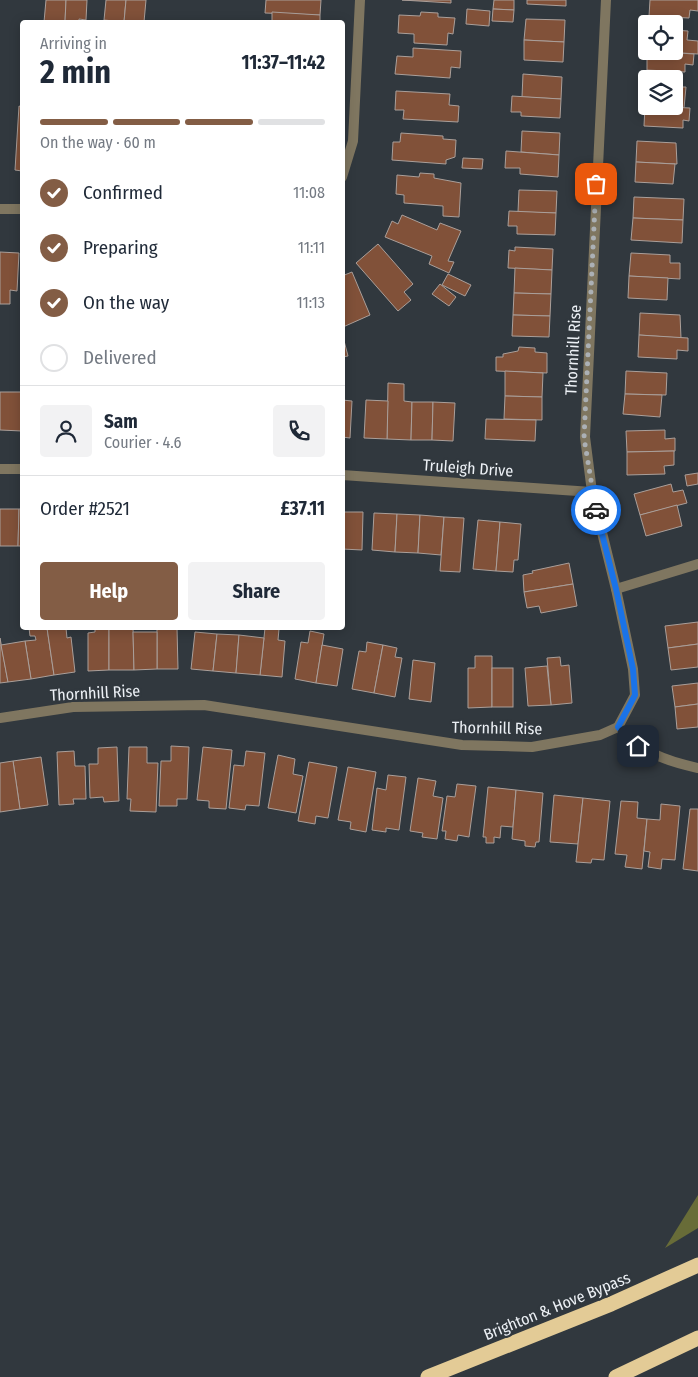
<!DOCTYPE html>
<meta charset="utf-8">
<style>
body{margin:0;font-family:"Fira Sans Condensed",sans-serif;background:#f2f2f3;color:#1f2937;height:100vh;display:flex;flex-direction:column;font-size:19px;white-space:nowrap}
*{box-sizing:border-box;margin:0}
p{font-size:16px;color:#747a83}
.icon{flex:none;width:28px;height:28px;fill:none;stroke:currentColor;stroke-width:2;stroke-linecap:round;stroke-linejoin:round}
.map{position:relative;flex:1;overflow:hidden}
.details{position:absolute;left:20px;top:20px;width:325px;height:610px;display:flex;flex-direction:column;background:#fff;border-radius:5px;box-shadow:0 2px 12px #0003}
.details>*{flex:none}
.fabs{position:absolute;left:638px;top:15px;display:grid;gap:10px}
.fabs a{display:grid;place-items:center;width:45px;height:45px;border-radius:5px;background:#fff;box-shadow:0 2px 12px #0003;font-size:25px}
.pin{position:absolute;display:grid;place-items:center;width:42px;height:42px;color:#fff;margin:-21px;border-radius:10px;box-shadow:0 2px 8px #0006}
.courier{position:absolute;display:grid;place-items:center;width:50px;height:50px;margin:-25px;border:4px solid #1a73e8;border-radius:50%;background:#fff;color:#222;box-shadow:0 1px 6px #0007}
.headline em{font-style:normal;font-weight:700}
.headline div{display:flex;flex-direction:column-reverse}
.headline{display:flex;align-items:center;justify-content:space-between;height:85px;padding:0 20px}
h1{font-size:32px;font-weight:700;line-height:38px}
.bar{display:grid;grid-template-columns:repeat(4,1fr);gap:8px 5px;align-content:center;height:60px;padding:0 20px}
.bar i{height:6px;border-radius:4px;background:#e0e1e3}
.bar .current{background:#835d45}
.bar p{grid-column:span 4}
.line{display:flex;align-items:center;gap:12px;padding:0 20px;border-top:1px solid #e0e1e3}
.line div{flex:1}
.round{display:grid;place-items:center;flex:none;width:52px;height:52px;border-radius:5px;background:#f2f2f3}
ol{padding:0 20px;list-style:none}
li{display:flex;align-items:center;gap:15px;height:55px}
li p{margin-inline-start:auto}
li .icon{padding:5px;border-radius:50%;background:#835d45;color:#fff;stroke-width:4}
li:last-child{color:#747a83}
li i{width:28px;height:28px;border:2px solid #e0e1e3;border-radius:50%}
.cta{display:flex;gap:10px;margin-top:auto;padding:10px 20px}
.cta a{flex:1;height:58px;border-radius:5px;background:#835d45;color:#fff;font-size:20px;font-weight:700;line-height:58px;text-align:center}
.cta a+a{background:#f2f2f3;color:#1f2937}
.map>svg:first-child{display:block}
.forest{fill:#686c38}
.building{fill:#815139;stroke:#aa9f9a}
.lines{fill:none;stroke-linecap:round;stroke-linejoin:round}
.street{stroke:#7f7660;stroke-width:10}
.highway{stroke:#e3cb96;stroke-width:15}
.done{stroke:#abb0b5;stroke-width:5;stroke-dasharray:0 9}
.route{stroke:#1a73e8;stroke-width:6}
.labels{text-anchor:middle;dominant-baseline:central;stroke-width:4.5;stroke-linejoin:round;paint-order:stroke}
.street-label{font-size:16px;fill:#ecf0f5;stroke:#31383e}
</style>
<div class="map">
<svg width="698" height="1377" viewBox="0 0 698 1377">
<rect width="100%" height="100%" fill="#31383e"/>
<!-- forest -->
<polygon class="forest" points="698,1195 698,1228 665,1248"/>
<!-- building -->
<g class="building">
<polygon points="46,0 66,0 65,22 44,22"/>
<polygon points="66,0 87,0 86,20 79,19 79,22 65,22"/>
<polygon points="106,0 126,0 124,22 104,20"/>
<polygon points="126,0 146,0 144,22 124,22"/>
<polygon points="266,0 321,0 320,15 265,13"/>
<polygon points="402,0 451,0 451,3"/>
<polygon points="494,0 514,0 514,10 493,9"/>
<polygon points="527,0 566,0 566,6 527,4"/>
<polygon points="650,0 698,0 698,11 690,10 689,18 649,16"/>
<polygon points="467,9 490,11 489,26 466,24"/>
<polygon points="493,9 514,10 513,22 492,21"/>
<polygon points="272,12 320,15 320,22 272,22"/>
<polygon points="421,12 438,13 438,17 455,18 453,34 448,33 447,45 414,43 414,34 398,33 399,15 420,16"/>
<polygon points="526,19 565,20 564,42 524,40"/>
<polygon points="674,30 688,31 687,40 698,41 698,54 647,51 674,51"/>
<polygon points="524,40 564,42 563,62 524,60"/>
<polygon points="413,48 461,51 460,68 451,67 450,78 395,74 397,56 413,57"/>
<polygon points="647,51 694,54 693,65 685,64 685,72 647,70"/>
<polygon points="523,74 562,77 561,99 522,97"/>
<polygon points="646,86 646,106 674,106 674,87 686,87 684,108 645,106"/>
<polygon points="396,91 450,94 449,105 459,106 458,122 403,119 404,110 395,110"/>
<polygon points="512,96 561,99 560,118 521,116 521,112 511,112"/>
<polygon points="19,106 22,107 22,171 15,170"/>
<polygon points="645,106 690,108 689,121 683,120 683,128 644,126"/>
<polygon points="522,131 560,133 559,155 521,152"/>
<polygon points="401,133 443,136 443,139 456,140 455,157 446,160 446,164 392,160 393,142 400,142"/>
<polygon points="637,141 676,143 677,164 636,162"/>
<polygon points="506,151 559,155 558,177 520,174 520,168 505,168"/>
<polygon points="463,158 483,159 482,169 462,168"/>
<polygon points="636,162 675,164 673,184 635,182"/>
<polygon points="420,173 434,174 434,178 461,183 459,217 443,216 443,206 404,203 404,195 396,194 397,175 419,177"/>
<polygon points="519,190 557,191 556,213 518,212"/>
<polygon points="634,197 684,199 683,220 633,218"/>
<polygon points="509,211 556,213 555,235 517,234 517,226 508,226"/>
<polygon points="402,215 437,230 440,223 461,231 448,261 454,262 449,273 429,264 432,256 385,237 392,221 398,224"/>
<polygon points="633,218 683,220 682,243 631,240"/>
<polygon points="378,244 413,284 404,292 411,300 398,311 356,263"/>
<polygon points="515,247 553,249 552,270 508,268 509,250 515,251"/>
<polygon points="0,252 19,253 17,291 10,290 10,304 0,304"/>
<polygon points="631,253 670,255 670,263 680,263 680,279 629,276"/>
<polygon points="515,268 552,270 551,294 514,293"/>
<polygon points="352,272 370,315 343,327 342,276"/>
<polygon points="448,274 471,285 465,296 442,285"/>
<polygon points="629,276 668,278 667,300 628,298"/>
<polygon points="440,284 456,297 449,306 432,294"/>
<polygon points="514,293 551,294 550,316 513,315"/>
<polygon points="640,313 680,315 681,338 639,335"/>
<polygon points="513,315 550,316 549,337 512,336"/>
<polygon points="342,333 348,356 342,357"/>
<polygon points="639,335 688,338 688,351 677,350 677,359 638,357"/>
<polygon points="519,347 535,348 535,352 547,353 547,373 496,371 496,357 503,357 503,354 518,351"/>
<polygon points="505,371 543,373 542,397 505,396"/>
<polygon points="626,371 667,373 666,395 625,394"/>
<polygon points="388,383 404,384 404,401 412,402 411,440 387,439"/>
<polygon points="0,392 22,392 22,431 0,430"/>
<polygon points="625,394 662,395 660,417 623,414"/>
<polygon points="505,396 542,397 542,420 504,419"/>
<polygon points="342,400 352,401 350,438 342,437"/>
<polygon points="366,400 388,401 387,439 364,438"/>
<polygon points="412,402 433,402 432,440 411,440"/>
<polygon points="433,402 455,403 453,441 432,440"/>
<polygon points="486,419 536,420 535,441 485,439"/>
<polygon points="665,430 665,439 675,438 675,451 627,452 626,431"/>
<polygon points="674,451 674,465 664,466 665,474 627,475 627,452"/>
<polygon points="698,473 698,484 687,486 685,475"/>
<polygon points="671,484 673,492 683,490 687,503 640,515 634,494"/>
<polygon points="677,505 682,526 646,536 640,515"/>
<polygon points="0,509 19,509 18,546 0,546"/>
<polygon points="19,509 22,509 22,546 18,546"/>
<polygon points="342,512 363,512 362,550 342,549"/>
<polygon points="374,513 397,514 395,552 372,550"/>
<polygon points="397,514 420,515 418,553 395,552"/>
<polygon points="420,515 444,517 441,555 418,553"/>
<polygon points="444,517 464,518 460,572 440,571"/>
<polygon points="478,520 500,522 496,571 473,569"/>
<polygon points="500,522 521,524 518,560 514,560 513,572 496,571"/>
<polygon points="569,563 573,584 524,592 523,575 533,573 532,571"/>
<polygon points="573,584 577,606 541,613 539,606 527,608 524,592"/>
<polygon points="698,622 698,644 668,648 665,626"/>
<polygon points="29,628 47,628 54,675 31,679 25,641 36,640 35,636 30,636"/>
<polygon points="47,628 66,628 67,638 71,637 75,672 54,675"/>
<polygon points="95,628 109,628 109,670 88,671 88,633 95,632"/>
<polygon points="109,628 133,628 134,670 109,670"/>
<polygon points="157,628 177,628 178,669 157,669"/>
<polygon points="265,628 279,629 278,640 285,641 282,677 260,675"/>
<polygon points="310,631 324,634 316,683 295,679 301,642 308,643"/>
<polygon points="133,632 157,632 157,669 134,670"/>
<polygon points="195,632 217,634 213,671 191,669"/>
<polygon points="217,634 239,635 236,673 213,671"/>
<polygon points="239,635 264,638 260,675 236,673"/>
<polygon points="0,638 8,682 0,683"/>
<polygon points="25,641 31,679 8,682 1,645"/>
<polygon points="367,642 383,645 374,693 352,689 359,651 366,652"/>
<polygon points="698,644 698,667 671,670 668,648"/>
<polygon points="322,645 343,649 337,686 316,683"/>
<polygon points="383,645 397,648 395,657 402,658 395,697 374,693"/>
<polygon points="475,656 492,656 492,707 468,708 468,668 475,668"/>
<polygon points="560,657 561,666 569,665 572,703 551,705 547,658"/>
<polygon points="413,660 435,663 431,702 409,699"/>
<polygon points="547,666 551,705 528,706 525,668"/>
<rect x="492" y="668" width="21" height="39"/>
<polygon points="698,683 698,704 675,707 672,686"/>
<polygon points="698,704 698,727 677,729 675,707"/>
<polygon points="171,746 189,747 187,799 177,799 177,806 159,806 161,761 171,761"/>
<polygon points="117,747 119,801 104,802 103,797 90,798 89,764 98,764 98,748"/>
<polygon points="129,747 147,747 147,763 158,763 156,812 130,811 131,799 127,799"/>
<polygon points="203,747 232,750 226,809 209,808 209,801 197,800"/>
<polygon points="74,751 75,766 85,766 86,799 73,799 74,804 59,805 57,752"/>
<polygon points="246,751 265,753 259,806 246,805 245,810 229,808 234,765 244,766"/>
<polygon points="278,755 295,759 293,774 303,776 296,813 268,808"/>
<polygon points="41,757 48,805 20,809 13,761"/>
<polygon points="13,761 20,809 0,812 0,763"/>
<polygon points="309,762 337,767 328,818 316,816 315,824 298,821"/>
<polygon points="348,767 376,772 366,832 350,829 351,822 338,820"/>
<polygon points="388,775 406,777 399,830 386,828 386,832 372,830 377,788 386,790"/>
<polygon points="418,778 436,781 433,796 443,798 437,839 422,837 423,833 410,831"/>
<polygon points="457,784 476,786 469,837 458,835 457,841 445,839 446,831 442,831 447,796 455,797"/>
<polygon points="488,787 516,790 513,827 501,826 500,838 494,837 494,843 486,843 486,837 483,837"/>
<polygon points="516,790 543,793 539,842 536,842 535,847 525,846 525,841 512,839"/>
<polygon points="554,795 583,798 578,844 550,842"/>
<polygon points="583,798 610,801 604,860 592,859 591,863 576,862"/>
<polygon points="621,801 638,802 637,818 647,819 642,869 625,867 627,855 615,854"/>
<polygon points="661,804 680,806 675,860 662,859 661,869 648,867 650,852 644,851 647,819 660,820"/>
<polygon points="690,809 698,809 698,871 683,869"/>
</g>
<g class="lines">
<!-- street -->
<g class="street">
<polyline points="342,177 353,141 360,0"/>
<polyline points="0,209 22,209"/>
<polyline points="0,469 22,469"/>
<polyline points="342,475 592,492"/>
<polyline points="616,589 698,564"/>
<polyline points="0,718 73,707 204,705 462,745 532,747 600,735 618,727 635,695 633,669 616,589 592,492 585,437 606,0"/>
<path d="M618,727C645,753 662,760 698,768"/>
</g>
<!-- highway -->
<g class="highway">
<polyline points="428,1377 611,1304 698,1265"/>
<polyline points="616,1377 698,1338"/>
</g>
</g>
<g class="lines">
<!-- done -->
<polyline class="done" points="596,184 584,438 596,510"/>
<!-- route -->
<polyline class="route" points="596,510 616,589 633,669 635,695 618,727 638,746"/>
</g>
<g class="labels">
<!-- street labels -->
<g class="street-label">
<text transform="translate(573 350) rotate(-87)">Thornhill Rise</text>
<text transform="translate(468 468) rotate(4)">Truleigh Drive</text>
<text transform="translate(95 693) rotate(-3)">Thornhill Rise</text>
<text transform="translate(497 728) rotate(1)">Thornhill Rise</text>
<text transform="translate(557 1306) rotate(-22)">Brighton &amp; Hove Bypass</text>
</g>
</g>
</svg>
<div class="fabs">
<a><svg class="icon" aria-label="locate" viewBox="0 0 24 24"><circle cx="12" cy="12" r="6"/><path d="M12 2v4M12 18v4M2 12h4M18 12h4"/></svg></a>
<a><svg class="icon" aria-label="layers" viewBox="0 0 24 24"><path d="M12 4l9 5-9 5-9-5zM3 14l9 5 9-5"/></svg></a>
</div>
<div class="pin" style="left:596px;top:184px;background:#ea580c"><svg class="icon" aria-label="bag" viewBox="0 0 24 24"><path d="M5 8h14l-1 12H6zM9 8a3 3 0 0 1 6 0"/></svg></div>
<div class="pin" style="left:638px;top:746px;background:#1f2937"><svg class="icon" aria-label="home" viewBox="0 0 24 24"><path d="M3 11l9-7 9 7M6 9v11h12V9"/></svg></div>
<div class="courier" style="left:596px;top:510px"><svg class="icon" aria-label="car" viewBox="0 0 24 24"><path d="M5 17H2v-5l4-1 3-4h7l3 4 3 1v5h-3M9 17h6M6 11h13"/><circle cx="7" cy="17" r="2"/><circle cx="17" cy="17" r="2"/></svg></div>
<section class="details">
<div class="headline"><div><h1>2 min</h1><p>Arriving in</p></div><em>11:37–11:42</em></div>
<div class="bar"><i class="current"></i><i class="current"></i><i class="current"></i><i></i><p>On the way · 60 m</p></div>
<ol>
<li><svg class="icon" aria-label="check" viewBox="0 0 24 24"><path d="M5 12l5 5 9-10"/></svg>Confirmed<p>11:08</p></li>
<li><svg class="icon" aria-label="check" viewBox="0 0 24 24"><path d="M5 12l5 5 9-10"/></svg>Preparing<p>11:11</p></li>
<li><svg class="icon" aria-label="check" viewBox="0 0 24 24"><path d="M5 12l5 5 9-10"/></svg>On the way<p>11:13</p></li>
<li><i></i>Delivered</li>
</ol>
<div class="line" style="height:90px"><a class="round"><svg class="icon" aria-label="person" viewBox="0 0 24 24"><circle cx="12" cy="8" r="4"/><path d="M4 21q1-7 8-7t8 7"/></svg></a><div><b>Sam</b><p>Courier · 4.6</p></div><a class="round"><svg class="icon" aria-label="phone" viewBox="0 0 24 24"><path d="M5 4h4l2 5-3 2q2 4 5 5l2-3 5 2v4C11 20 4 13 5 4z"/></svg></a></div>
<div class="line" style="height:65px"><div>Order #2521</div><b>£37.11</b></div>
<div class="cta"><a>Help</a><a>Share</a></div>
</section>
</div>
